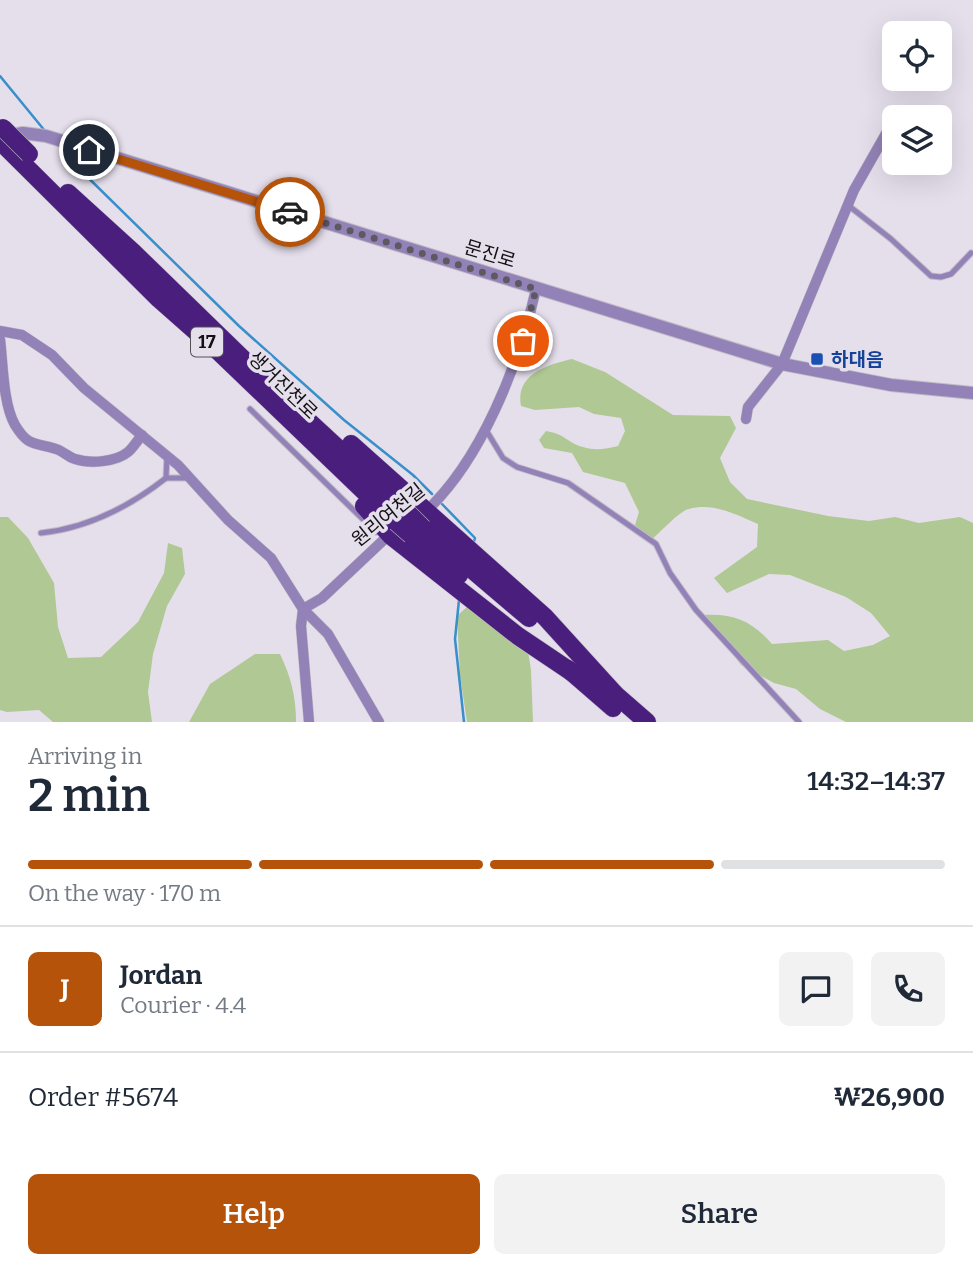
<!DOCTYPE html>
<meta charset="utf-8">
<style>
body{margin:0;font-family:Bitter,"Noto Sans KR",serif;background:#f2f2f3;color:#1f2937;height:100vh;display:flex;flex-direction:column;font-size:26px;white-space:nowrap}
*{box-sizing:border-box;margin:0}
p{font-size:23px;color:#747a83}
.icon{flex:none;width:38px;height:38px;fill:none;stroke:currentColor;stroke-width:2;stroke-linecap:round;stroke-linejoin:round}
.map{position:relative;height:722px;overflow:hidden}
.panel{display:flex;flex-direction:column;background:#fff;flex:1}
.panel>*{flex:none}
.buttons{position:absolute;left:882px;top:21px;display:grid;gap:14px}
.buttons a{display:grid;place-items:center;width:70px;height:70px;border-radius:10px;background:#fff;box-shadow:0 7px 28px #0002;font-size:35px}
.pin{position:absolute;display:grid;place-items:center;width:60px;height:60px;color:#fff;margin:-30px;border:4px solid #fff;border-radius:50%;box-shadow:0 2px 7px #0007}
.courier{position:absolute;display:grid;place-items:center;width:70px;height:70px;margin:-35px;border:5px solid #b45309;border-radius:50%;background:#fff;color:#222;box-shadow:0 2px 9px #0007}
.overview em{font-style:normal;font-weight:600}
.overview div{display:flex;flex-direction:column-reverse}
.overview{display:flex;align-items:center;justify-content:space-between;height:119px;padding:0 28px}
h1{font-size:46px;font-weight:600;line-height:52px}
.bar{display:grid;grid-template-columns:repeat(4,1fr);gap:10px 7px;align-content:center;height:84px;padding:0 28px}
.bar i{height:9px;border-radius:5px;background:#e0e1e3}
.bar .active{background:#b45309}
.bar p{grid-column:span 4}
.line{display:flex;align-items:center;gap:18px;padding:0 28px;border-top:2px solid #e0e1e3}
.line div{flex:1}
.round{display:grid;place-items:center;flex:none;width:74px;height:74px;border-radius:10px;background:#f2f2f3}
.button{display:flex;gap:14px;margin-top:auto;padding:14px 28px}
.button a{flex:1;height:80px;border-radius:10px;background:#b45309;color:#fff;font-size:28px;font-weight:600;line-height:80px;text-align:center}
.button a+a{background:#f2f2f3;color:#1f2937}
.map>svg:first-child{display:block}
.green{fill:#b0c893}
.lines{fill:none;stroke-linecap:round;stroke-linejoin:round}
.stream{stroke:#398fc9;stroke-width:2.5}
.service-casing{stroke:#bfbac5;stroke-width:7}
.minor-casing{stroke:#bfbac5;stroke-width:11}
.tertiary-casing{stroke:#bfbac5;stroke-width:14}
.trunk-casing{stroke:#bfbac5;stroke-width:19}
.service{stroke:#9382b7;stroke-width:5}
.minor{stroke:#9382b7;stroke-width:10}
.tertiary{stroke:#9382b7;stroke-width:12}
.trunk{stroke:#4a1e7d;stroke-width:18}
.trunk-bridge-casing{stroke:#bfbac5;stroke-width:19;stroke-linecap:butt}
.trunk-bridge{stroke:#4a1e7d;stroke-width:18}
.done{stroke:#5c5960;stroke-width:7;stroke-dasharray:0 12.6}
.route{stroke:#b45309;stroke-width:9}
.transit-dot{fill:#1a4fb4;stroke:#e5dfec;stroke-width:2.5}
.labels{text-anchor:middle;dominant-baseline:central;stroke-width:7;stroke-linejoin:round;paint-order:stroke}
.shield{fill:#e5dfec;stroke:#524f56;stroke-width:2}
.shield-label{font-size:18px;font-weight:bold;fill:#131115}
.street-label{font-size:19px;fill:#131115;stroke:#e5dfec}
.transit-label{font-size:19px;font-weight:bold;fill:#164399;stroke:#e5dfec;text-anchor:start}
</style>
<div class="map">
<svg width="973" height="722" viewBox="0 0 973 722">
<rect width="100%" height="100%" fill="#e5dfec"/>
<!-- green -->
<g class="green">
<path d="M572,359L605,372L673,415L730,416L736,428L720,458L730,482L747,499L828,516L869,521L895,517L919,523L960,517L973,523V722H846L820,709L796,689L774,683L741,665L703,615C734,613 752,621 772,644L828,640L844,651L873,645L890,636L871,613L846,597L790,575L769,574L727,593L714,578L757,547L758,524C737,515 713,502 689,509C679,511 660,533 651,540L635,525L639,512L625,483L583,472L572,453L544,448L539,440L546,431C566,434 567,443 583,447C595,451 606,449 618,446L625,431L621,418L594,414L579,407L535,410L521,406C515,374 547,365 572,359Z"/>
<polygon points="0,517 8,517 28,538 54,583 58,627 68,658 101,657 138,622 164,573 168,543 182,548 185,574 167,606 153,654 148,692 152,722 53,722 39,710 7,712 0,710"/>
<polygon points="468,606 528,651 531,670 533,722 467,722 460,675 457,616"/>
<path d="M255,654H280C291,677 296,697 296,722H189L210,684Z"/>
</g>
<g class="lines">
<!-- stream -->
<g class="stream">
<polyline points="0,76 45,131"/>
<polyline points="61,151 239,326 344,420 413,475 432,494"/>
<polyline points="442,504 475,538 473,545"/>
<polyline points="459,600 455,639 464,722"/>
</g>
<defs>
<g id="service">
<polyline points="849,206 891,239 931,276 941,277 951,274 971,253"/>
<polyline points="250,409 376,532"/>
<polyline points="486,430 503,458 517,467 568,483 656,544 670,573 696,610 799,722"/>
<polyline points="167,456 166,478 187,478"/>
<path d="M41,533C89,528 129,507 166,478"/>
</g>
<g id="minor">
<polyline points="0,331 22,335 52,355 84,388 178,465 228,520 271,558 303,609 328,634 379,722"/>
<path d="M0,339C3,364 3,404 15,425C29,448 35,442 56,449C63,451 68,457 75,459C90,464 116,462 128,452C133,448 137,441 142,435"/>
<polyline points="746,419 748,407 782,364 854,190 892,123"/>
<path d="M423,514C481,462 519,364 536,289"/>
<polyline points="309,722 301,626 303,609 322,598 392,532"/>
</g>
<polyline id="tertiary" points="7,136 23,133 46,136 782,364 891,385 973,393"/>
<g id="trunk">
<polyline points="0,141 159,299 219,352 396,522"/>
<polyline points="68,193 134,253 276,391 407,512"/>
<polyline points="351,444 545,617 615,694"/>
<polyline points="364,506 391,536 518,636 576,675"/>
<polyline points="423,528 529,618"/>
<polyline points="411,535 459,575"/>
<polyline points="568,669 613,708"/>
<polyline points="608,688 647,722"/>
</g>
</defs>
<!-- service casing -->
<use href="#service" class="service-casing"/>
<!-- minor casing -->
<use href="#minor" class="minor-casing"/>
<!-- tertiary casing -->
<use href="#tertiary" class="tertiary-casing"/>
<!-- trunk casing -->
<use href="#trunk" class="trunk-casing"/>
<!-- service -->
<use href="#service" class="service"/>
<!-- minor -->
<use href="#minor" class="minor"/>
<!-- tertiary -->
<use href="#tertiary" class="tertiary"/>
<!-- trunk -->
<use href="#trunk" class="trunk"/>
<defs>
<g id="trunk-bridge">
<polyline points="3,128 29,154"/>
<polyline points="407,512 423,528"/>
<polyline points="396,522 411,535"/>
</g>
</defs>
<!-- trunk-bridge casing -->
<use href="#trunk-bridge" class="trunk-bridge-casing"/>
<!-- trunk-bridge -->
<use href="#trunk-bridge" class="trunk-bridge"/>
</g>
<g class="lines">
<!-- done -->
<polyline class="done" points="290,212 536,289 523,341"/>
<!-- route -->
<polyline class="route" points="89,150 290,212"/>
</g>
<!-- markers -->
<rect class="transit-dot" x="810" y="352" width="14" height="14" rx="3.5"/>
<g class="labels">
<!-- shield labels -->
<rect class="shield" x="191" y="327.5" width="32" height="29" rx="5"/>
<g class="shield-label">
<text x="207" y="342">17</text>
</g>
<!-- street labels -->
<g class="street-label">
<text transform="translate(490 254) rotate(17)">문진로</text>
<text transform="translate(283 385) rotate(44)">생거진천로</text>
<text transform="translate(388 515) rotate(-39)">원리여천길</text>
</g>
<!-- transit labels -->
<g class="transit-label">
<text x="831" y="359">하대음</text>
</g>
</g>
</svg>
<div class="buttons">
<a><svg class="icon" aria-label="locate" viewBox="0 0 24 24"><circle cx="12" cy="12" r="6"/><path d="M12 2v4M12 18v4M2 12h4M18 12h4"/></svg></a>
<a><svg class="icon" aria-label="layers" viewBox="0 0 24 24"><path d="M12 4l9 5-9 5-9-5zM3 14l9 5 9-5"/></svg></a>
</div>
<div class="pin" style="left:523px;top:341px;background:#ea580c"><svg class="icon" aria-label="bag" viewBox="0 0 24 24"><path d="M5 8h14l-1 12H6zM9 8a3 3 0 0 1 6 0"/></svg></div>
<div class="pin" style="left:89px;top:150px;background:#1f2937"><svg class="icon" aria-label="home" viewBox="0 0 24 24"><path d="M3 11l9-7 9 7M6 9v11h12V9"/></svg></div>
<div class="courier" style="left:290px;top:212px"><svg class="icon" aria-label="car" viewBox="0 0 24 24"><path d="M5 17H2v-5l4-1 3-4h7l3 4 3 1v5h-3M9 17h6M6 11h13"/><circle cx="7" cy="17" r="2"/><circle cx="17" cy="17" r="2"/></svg></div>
</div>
<section class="panel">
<div class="overview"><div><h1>2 min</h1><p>Arriving in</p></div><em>14:32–14:37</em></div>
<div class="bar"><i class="active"></i><i class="active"></i><i class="active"></i><i></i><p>On the way · 170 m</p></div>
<div class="line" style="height:126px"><b class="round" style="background:#b45309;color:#fff">J</b><div><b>Jordan</b><p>Courier · 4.4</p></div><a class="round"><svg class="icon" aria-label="chat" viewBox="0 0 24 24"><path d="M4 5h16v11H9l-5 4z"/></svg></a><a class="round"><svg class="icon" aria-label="phone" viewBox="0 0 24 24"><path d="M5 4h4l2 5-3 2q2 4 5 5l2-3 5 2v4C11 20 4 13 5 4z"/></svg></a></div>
<div class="line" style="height:91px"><div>Order #5674</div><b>₩26,900</b></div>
<div class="button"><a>Help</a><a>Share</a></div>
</section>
